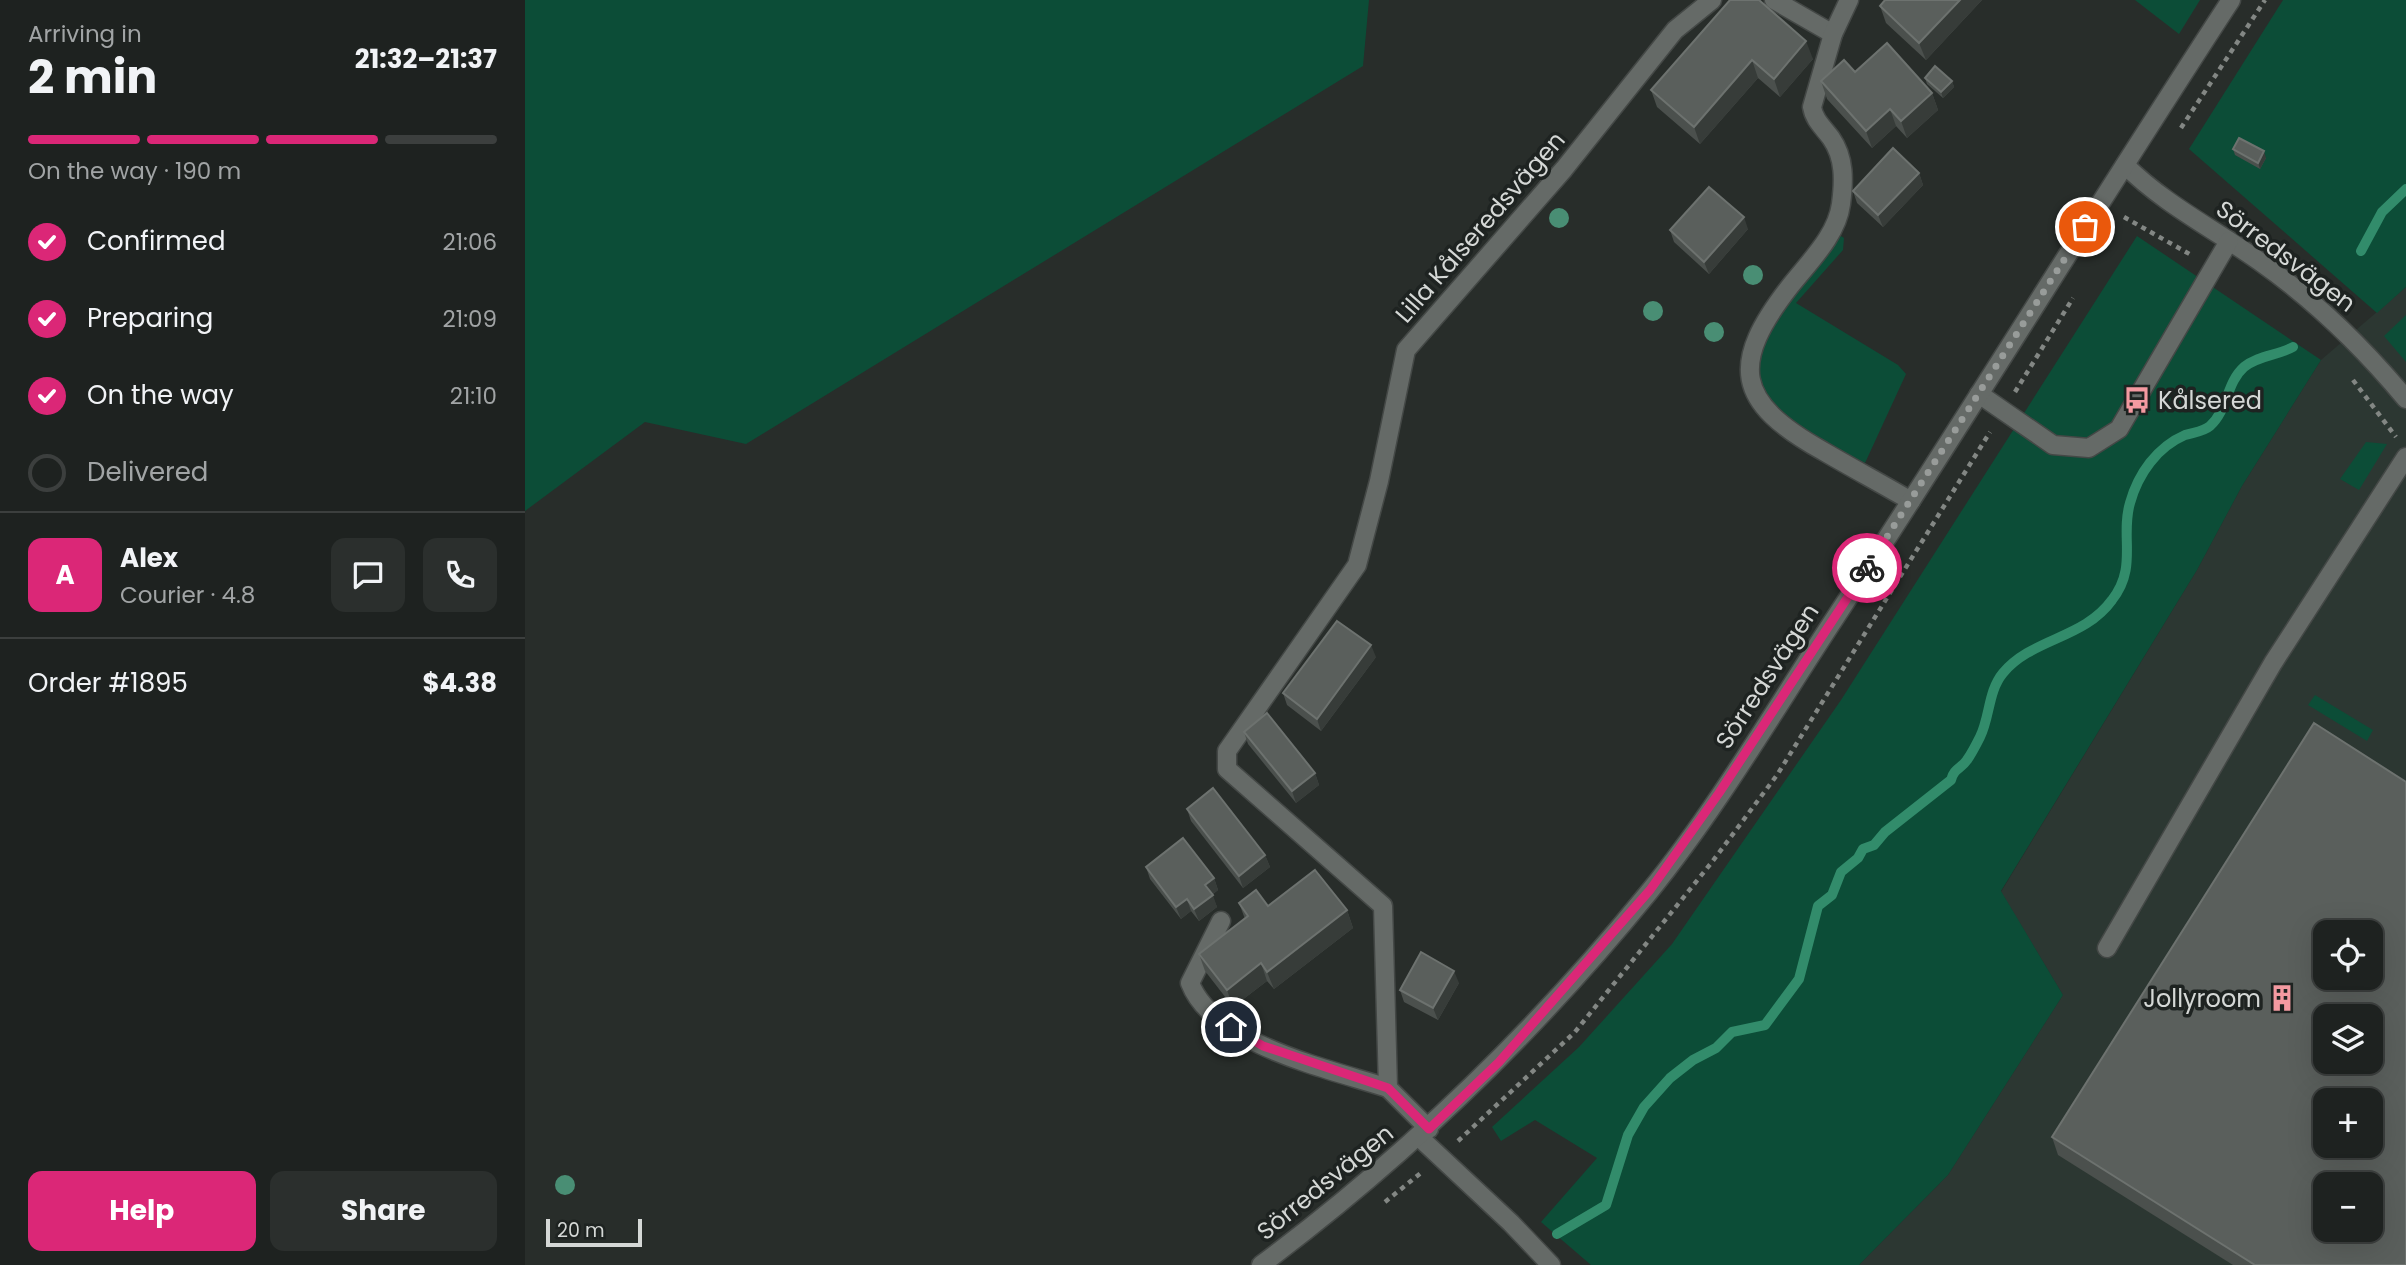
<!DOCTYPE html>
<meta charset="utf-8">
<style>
body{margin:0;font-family:Poppins,sans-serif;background:#2b2f2d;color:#f1f3f6;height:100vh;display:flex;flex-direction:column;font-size:26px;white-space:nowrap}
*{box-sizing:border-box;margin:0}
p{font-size:23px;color:#a1a4a5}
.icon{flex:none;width:38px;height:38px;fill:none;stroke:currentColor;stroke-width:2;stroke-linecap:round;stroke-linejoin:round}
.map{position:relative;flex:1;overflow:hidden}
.panel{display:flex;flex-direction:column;background:#1e2220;width:525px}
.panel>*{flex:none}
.controls{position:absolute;left:1788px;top:920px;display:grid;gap:14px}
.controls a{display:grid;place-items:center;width:70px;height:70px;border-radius:14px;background:#1e2220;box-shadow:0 7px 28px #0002,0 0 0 2px #3c3f3e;font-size:35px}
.scale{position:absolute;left:21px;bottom:18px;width:96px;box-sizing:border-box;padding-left:7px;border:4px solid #d5d8d6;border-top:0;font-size:19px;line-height:24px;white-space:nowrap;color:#d5d8d6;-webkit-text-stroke:5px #1e2321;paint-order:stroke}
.pin{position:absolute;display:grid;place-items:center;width:60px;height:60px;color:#fff;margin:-30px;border:4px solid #fff;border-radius:50%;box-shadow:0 2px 7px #0007}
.courier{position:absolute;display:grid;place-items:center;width:70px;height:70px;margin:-35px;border:5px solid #db2777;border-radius:50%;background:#fff;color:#222;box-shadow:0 2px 9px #0007}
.summary em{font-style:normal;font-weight:700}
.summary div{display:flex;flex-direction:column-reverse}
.summary{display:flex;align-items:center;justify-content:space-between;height:119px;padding:0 28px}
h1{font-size:46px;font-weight:700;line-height:52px}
.bar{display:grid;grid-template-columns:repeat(4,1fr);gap:10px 7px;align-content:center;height:84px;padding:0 28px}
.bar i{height:9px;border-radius:5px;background:#3c3f3e}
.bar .on{background:#db2777}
.bar p{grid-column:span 4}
.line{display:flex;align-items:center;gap:18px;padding:0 28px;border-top:2px solid #3c3f3e}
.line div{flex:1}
.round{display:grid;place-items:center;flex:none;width:74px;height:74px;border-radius:14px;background:#2b2f2d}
ol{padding:0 28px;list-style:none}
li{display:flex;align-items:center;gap:21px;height:77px}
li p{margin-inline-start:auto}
li .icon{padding:7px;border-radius:50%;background:#db2777;color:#fff;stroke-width:4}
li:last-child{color:#a1a4a5}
li i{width:38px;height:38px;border:4px solid #3c3f3e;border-radius:50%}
.button{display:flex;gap:14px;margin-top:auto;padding:14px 28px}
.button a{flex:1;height:80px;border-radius:14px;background:#db2777;color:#fff;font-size:28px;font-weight:700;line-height:80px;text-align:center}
.button a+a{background:#2b2f2d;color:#f1f3f6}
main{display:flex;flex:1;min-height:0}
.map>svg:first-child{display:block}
.built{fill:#2c3732;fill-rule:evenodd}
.green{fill:#0c4d37}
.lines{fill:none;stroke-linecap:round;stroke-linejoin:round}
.stream{stroke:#328c6b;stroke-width:10}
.minor-casing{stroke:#444846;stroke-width:21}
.path{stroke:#838784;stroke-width:4.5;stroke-dasharray:5 5;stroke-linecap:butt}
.minor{stroke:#656a67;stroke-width:18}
.tree{fill:#498e74}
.wall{fill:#4b504d}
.shaded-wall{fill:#373c39}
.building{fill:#5a5f5c;stroke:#6d726f;stroke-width:2;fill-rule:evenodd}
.done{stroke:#989c9a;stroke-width:7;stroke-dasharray:0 12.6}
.route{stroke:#db2777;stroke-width:9}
.labels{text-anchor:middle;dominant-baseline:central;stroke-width:7;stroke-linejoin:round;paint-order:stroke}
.street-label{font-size:24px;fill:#d5d8d6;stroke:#1e2321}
.poi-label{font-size:24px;fill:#d5d8d6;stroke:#1e2321;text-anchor:start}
</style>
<main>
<section class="panel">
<div class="summary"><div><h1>2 min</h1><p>Arriving in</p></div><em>21:32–21:37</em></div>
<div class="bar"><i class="on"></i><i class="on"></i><i class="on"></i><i></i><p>On the way · 190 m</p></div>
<ol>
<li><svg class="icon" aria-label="check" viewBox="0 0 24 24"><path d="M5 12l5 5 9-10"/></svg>Confirmed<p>21:06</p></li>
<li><svg class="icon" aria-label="check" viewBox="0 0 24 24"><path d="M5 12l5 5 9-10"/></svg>Preparing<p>21:09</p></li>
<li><svg class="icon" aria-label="check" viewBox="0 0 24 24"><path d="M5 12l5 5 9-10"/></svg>On the way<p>21:10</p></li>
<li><i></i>Delivered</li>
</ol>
<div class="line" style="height:126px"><b class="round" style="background:#db2777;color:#fff">A</b><div><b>Alex</b><p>Courier · 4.8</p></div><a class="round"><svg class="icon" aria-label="chat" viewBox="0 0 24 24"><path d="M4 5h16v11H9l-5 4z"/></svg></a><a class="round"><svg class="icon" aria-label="phone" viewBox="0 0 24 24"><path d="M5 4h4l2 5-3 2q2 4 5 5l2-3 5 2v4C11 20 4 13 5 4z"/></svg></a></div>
<div class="line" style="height:91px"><div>Order #1895</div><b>$4.38</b></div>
<div class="button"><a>Help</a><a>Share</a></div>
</section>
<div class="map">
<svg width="1881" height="1265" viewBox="0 0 1881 1265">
<rect width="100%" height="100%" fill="#282d2a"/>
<!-- built -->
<path class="built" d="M1881,287V1265H1334L1423,1175L1538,995L1476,892L1672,570L1717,486L1796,360ZM1801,933H1846V978H1801ZM1801,1017H1846V1062H1801ZM1801,1101H1846V1146H1801ZM1801,1185H1846V1230H1801Z"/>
<!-- green -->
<g class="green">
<polygon points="0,0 844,0 838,66 221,444 120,422 0,511"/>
<polygon points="1610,0 1675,0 1654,34"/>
<polygon points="1758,0 1881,0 1881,287 1852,313 1664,149"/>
<path d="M1316,236L1319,238L1318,250L1271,303L1373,365L1381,374L1340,463C1317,451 1290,441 1268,427C1186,370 1272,285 1316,236Z"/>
<polygon points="1612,236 1796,360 1717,486 1672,570 1476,891 1538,995 1423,1175 1334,1265 1066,1265 1016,1222 1072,1158 1010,1120 976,1141 967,1127 1054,1047 1147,944 1316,700"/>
<polygon points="1881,315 1881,362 1859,336"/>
<polygon points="1841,442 1862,444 1834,490 1815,479"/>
<polygon points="1790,695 1848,730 1842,741 1783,705"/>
</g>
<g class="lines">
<!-- stream -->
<g class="stream">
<polyline points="1836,251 1857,212 1881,189"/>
<path d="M1032,1234L1081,1205L1103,1135L1119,1107L1145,1078L1168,1060L1191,1048L1207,1032L1240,1025L1274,979L1293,906L1307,895L1316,872L1333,858L1338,849L1349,845L1360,832L1426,780C1429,768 1436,769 1442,760C1447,753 1451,745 1455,737C1465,717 1463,691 1478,673C1507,638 1559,639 1587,600C1613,567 1595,537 1605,503C1613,474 1632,447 1660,435C1669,432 1678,432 1685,426C1703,410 1701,383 1719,367C1734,355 1752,356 1768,347"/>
</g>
<defs>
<g id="minor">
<polyline points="1249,0 1308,34"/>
<path d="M1324,0L1308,34L1287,107C1289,120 1298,127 1306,138C1320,158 1319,181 1316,204C1312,235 1285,261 1266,285C1204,364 1210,402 1298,451C1327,468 1357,484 1386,501"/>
<path d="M1600,165C1639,204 1689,229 1734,261C1791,301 1837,346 1881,399"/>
<polyline points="1454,394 1528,445 1564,448 1594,429 1704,241"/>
<path d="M696,921L665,983C689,1045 805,1069 863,1088"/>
<polyline points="1582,948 1748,663 1881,457"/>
<polyline points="904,1129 863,1088 858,906 702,769 702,751 832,565 854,481 881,350 1039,169 1150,30 1187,0"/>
<polyline points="894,1137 986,1223 1026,1265"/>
<path d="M736,1265C882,1156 1009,1033 1124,892C1193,807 1250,709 1310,618C1444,414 1572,205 1706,0"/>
</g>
</defs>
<!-- minor casing -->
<use href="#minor" class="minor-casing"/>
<!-- path -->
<g class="path">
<polyline points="1656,128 1740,0"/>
<polyline points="1599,217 1668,256"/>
<polyline points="1828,380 1871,437"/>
<polyline points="1490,392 1548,298"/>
<polyline points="933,1141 1050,1032 1187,862 1252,775 1465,432"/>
<polyline points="860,1202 897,1172"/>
</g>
<!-- minor -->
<use href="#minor" class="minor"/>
</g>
<!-- trees -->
<g class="tree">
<circle cx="1034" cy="218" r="10"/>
<circle cx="1228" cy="275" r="10"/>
<circle cx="1128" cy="311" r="10"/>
<circle cx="1189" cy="332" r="10"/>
<circle cx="40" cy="1185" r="10"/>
</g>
<!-- wall -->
<g class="wall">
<polygon points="1205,0 1288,59 1255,97 1233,78 1175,144 1132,107 1126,90"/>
<polygon points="1457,0 1401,60 1361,23 1355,6"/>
<polygon points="1330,72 1407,93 1413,110 1382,138 1371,126 1347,148 1302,99 1296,81"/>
<polygon points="1400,78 1427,81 1429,87 1418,98 1402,84"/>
<polygon points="1708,149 1741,158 1735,169 1710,155"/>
<polygon points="1394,173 1398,185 1358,227 1332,203 1328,191"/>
<polygon points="1223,229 1184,274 1149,242 1145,230"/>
<polygon points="851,657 796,731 762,705 758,693"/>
<polygon points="719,732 790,773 794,785 771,803 723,744"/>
<polygon points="662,809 740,855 745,867 718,888 666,821"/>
<polygon points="621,867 689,878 693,890 687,895 692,907 674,921 666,911 656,919 625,879"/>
<polygon points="714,903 743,906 822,910 828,928 749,989 742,981 708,1007 680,971 674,954 720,919"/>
<polygon points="934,983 913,1020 879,1002 875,990"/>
<polygon points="1527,1137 1881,1265 1708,1265 1533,1155"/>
</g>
<!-- shaded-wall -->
<g class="shaded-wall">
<polygon points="1435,0 1457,0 1401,60 1394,43"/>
<polygon points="1281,41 1288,59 1255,97 1249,79"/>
<polygon points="1227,60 1233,78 1175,144 1169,127"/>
<polygon points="1427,81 1429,87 1418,98 1416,92"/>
<polygon points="1407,93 1413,110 1382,138 1376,121"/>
<polygon points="1365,109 1371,126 1347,148 1341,131"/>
<polygon points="1739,151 1741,158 1735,169 1733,163"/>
<polygon points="1394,173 1398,185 1358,227 1353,215"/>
<polygon points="1219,217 1223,229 1184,274 1179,262"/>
<polygon points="846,645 851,657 796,731 792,719"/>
<polygon points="790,773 794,785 771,803 767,791"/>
<polygon points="740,855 745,867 718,888 714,876"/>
<polygon points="689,878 693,890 684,897 680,885"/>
<polygon points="688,895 692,907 674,921 669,909"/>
<polygon points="662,899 666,911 656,919 651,907"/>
<polygon points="822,910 828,928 749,989 742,972"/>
<polygon points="736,963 742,981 708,1007 702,990"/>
<polygon points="929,971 934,983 913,1020 908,1008"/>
</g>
<!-- building -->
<g class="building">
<polygon points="1205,0 1234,0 1281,41 1249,79 1227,60 1169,127 1126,90"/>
<polygon points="1360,0 1435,0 1394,43 1355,6"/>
<polygon points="1362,43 1407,93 1376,121 1365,109 1341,131 1296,81 1319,60 1330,72"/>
<polygon points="1410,66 1427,81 1416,92 1400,78"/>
<polygon points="1714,138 1739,151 1733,163 1708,149"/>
<polygon points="1368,148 1394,173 1353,215 1328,191"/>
<polygon points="1184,187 1219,217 1179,262 1145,230"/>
<polygon points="812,621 846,645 792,719 758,693"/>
<polygon points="742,713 790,773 767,791 719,732"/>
<path d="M1789,723L1881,782V1265H1730L1527,1137ZM1801,933H1846V978H1801ZM1801,1017H1846V1062H1801ZM1801,1101H1846V1146H1801ZM1801,1185H1846V1230H1801Z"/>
<polygon points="688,788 740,855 714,876 662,809"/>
<polygon points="658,838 689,878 680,885 688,895 669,909 662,899 651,907 621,867"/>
<polygon points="790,870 822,910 742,972 736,963 702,990 674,954 723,916 714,903 731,890 743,906"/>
<polygon points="896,952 929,971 908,1008 875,990"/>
</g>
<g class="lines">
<!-- done -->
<polyline class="done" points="1342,568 1560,227"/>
<!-- route -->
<polyline class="route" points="706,1027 738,1046 863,1088 904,1129 974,1062 1125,890 1194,793 1342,568"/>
</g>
<!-- icons -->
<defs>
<symbol id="bus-bare" viewBox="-9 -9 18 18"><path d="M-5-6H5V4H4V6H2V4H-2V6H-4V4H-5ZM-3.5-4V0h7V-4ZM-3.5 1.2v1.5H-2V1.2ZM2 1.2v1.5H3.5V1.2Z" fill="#f49aa1" stroke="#1e2321" stroke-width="2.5" paint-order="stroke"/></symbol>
<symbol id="building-bare" viewBox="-9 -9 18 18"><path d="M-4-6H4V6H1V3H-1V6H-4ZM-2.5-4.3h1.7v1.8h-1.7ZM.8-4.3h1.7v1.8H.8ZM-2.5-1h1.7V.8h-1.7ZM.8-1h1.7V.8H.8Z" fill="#f49aa1" stroke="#1e2321" stroke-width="2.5" paint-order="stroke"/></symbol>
</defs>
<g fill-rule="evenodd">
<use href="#bus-bare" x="1593" y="381" width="38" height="38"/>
<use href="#building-bare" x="1738" y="979" width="38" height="38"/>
</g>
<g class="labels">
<!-- street labels -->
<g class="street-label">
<text transform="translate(955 227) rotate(-49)">Lilla Kålseredsvägen</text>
<text transform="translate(1761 256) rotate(37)">Sörredsvägen</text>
<text transform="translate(1242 676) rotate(-57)">Sörredsvägen</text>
<text transform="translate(800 1182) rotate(-39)">Sörredsvägen</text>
</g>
<!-- poi labels -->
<g class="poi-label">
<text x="1633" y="400">Kålsered</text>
<text x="1736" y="998" text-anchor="end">Jollyroom</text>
</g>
</g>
</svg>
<div class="controls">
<a><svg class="icon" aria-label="locate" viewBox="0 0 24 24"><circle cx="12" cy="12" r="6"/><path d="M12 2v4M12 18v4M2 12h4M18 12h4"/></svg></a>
<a><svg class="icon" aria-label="layers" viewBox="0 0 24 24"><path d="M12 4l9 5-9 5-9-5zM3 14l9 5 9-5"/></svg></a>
<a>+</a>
<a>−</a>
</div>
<div class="scale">20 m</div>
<div class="pin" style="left:1560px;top:227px;background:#ea580c"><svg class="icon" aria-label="bag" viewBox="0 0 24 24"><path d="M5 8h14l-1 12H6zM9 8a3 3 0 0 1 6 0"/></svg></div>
<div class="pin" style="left:706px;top:1027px;background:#1f2937"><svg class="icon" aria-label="home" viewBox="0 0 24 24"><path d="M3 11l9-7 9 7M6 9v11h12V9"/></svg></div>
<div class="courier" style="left:1342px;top:568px"><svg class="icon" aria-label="bike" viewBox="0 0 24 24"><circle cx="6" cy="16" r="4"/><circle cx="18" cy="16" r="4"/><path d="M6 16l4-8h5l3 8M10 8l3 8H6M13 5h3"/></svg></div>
</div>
</main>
